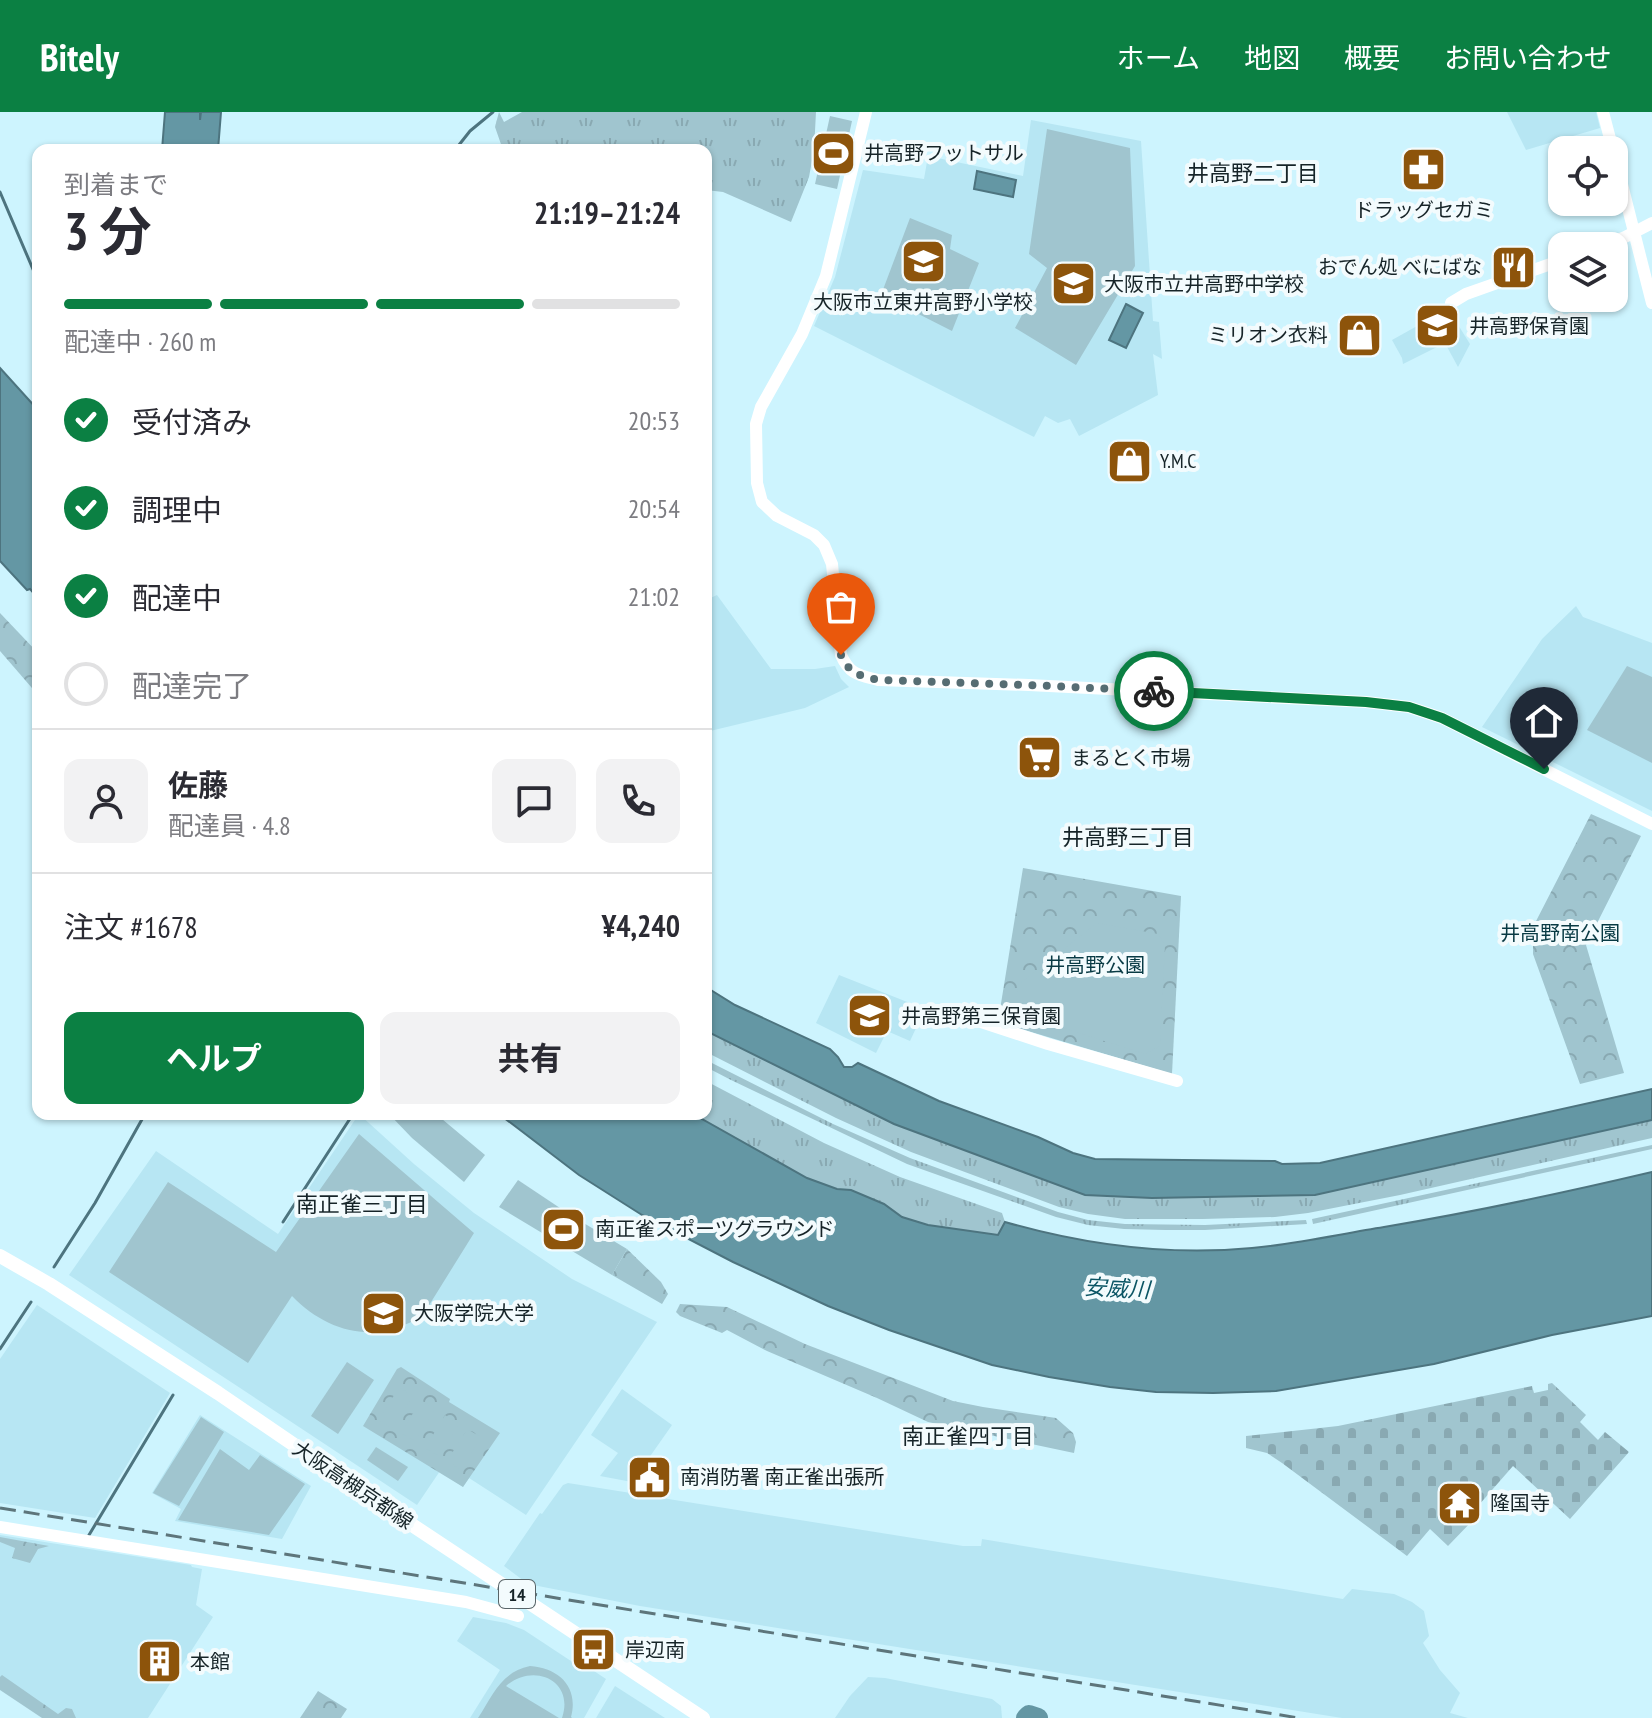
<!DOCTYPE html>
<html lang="ja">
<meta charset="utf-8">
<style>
body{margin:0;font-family:"PT Sans Narrow","Noto Sans JP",sans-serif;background:#f2f2f3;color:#2b2b33;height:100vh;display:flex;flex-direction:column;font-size:30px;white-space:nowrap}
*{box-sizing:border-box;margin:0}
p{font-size:26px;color:#7c7c81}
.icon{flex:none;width:44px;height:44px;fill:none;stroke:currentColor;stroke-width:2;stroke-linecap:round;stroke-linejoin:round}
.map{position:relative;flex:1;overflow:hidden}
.details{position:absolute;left:32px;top:32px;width:680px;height:976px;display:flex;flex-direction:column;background:#fff;border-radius:16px;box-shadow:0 2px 6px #0004}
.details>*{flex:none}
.buttons{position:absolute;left:1548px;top:24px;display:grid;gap:16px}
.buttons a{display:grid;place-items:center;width:80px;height:80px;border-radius:16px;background:#fff;box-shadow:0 2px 6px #0004;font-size:40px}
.pin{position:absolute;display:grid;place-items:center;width:68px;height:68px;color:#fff;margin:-82px -34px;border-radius:50% 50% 50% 0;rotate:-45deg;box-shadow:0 0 8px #0007}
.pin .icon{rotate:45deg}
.courier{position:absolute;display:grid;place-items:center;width:80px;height:80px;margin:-40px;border:6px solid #0b8043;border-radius:50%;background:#fff;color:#222;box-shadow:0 2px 10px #0007}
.headline em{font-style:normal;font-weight:700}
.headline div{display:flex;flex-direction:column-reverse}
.headline{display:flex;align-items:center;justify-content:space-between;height:136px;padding:0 32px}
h1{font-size:52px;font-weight:700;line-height:60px}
.bar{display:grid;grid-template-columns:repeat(4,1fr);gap:12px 8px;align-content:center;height:96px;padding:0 32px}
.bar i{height:10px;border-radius:6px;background:#e1e1e2}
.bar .current{background:#0b8043}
.bar p{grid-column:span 4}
.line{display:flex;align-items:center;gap:20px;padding:0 32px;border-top:2px solid #e1e1e2}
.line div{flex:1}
.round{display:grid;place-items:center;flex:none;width:84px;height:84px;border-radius:16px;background:#f2f2f3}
ol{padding:0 32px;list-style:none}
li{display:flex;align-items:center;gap:24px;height:88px}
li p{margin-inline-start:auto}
li .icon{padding:8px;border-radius:50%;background:#0b8043;color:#fff;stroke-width:4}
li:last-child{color:#7c7c81}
li i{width:44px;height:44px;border:4px solid #e1e1e2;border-radius:50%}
.primary-button{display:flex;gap:16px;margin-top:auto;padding:16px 32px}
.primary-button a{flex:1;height:92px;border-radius:16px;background:#0b8043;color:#fff;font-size:32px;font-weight:700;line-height:92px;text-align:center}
.primary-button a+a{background:#f2f2f3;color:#2b2b33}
header{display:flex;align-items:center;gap:48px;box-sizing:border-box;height:112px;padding:0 40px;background:#0b8043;color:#fff}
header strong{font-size:38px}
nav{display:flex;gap:44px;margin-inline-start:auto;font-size:28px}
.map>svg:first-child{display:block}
.built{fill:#b7e6f3}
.grass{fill:url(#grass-tufts)}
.forest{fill:url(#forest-crowns)}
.cemetery{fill:url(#cemetery-stones)}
.garden{fill:#a0c5cf}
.water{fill:#6497a4;stroke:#4d747f;stroke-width:2}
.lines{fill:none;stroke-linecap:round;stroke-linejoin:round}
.stream{stroke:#4d747f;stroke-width:3}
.river{stroke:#6497a4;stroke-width:20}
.tertiary{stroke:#fff;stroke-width:12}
.primary{stroke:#fff;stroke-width:14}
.rail{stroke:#5d757b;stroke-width:3;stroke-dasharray:16 8;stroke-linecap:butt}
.done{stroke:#566d73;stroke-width:8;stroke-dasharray:0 14.4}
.route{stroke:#0b8043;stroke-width:10}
.labels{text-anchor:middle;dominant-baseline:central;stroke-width:8;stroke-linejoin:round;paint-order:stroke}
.shield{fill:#f3fbfd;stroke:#586468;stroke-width:2}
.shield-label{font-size:18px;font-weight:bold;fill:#162428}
.poi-label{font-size:20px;fill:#162428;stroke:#f3fbfd;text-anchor:start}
.park-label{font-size:20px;fill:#083a44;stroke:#f3fbfd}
.street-label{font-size:20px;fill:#162428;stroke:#f3fbfd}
.neighbourhood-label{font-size:22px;fill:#162428;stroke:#f3fbfd}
.water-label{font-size:22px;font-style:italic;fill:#0b5564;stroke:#f3fbfd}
</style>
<header>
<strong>Bitely</strong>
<nav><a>ホーム</a><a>地図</a><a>概要</a><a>お問い合わせ</a></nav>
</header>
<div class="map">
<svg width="1652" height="1606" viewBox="0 0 1652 1606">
<defs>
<pattern id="grass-tufts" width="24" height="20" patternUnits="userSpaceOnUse" patternTransform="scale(2)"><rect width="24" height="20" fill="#a0c5cf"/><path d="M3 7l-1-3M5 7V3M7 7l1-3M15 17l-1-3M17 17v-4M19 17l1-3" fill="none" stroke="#89a9b2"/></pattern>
<pattern id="forest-crowns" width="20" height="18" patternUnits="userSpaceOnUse" patternTransform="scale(2)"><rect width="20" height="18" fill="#a0c5cf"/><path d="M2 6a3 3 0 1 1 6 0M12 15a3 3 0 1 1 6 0" fill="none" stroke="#89a9b2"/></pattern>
<pattern id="cemetery-stones" width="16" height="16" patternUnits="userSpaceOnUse" patternTransform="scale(2)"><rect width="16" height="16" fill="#a0c5cf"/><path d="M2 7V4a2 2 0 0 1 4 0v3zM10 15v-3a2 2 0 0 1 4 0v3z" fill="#89a9b2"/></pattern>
</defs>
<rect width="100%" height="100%" fill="#cdf4fe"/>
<!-- built -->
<g class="built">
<polygon points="1507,0 1596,0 1600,16 1526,38"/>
<polygon points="1031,8 1141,29 1153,209 1159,210 1162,247 1153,242 1158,283 1079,324 1070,307 1058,311 1045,304 1034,325 814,214 835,165 863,58 924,67 928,44 1023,64"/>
<polygon points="1444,199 1450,200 1470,232 1458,255 1445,231 1403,252 1402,246 1392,228"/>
<polygon points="717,483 771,557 815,557 835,554 841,567 849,575 805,596 706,620 706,488"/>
<polygon points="1576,494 1583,505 1652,531 1652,699 1482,615 1542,527"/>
<polygon points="839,863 925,897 910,929 887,919 876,941 816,911"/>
<polygon points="359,1002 414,1052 474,1101 572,1167 657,1210 526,1403 469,1366 463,1375 440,1359 417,1393 69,1163 156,1039 278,1122"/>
<polygon points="37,1193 170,1281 95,1406 0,1391 0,1247"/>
<polygon points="622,1277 672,1313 632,1370 600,1364 618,1341 591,1323"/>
<polygon points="200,1303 311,1374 282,1427 175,1409 181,1397 152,1381"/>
<polygon points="568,1371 963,1434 981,1434 982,1427 1343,1487 1352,1477 1394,1482 1412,1490 1424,1499 1429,1524 1423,1531 1440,1558 1460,1581 1450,1601 1468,1606 1342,1606 640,1494 528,1472 504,1454 540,1401 542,1402 563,1373"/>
<polygon points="0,1423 191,1453 192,1455 202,1457 196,1493 213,1505 148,1606 44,1606 0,1577"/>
<polygon points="473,1505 506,1511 524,1518 574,1551 591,1557 606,1567 584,1606 470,1606 500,1558 457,1529"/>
<polygon points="868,1565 885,1566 992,1587 1001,1594 1002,1606 835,1606 850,1584"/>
<polygon points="615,1574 665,1606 596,1606"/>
</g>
<!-- grass -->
<g class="grass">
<polygon points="499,0 504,10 522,0 816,0 814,38 809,65 791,110 723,80 706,78 706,38 503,38 495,15"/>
<polygon points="706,919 894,1012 1085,1083 1315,1083 1652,1008 1652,1026 1400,1083 1308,1101 1275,1105 1203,1107 1125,1107 1088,1102 1059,1095 911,1040 836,1006 706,940"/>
<polygon points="706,948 833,1012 910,1046 1058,1100 1088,1108 1125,1112 1205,1113 1306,1108 1307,1112 1205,1118 1165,1118 1124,1117 1088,1113 1056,1105 907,1052 731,968 706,955"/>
<polygon points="706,969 824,1031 900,1065 1002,1101 1005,1110 999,1123 928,1113 902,1105 884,1092 851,1078 837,1077 807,1066 693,1002 706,1002"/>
<polygon points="1652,1033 1652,1037 1313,1112 1312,1107"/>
</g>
<!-- forest -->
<g class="forest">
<polygon points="0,501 38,541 38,583 0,539"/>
<polygon points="1591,702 1641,724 1586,833 1624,961 1580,972 1533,842 1533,815"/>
<polygon points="1023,756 1181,784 1172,962 998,910"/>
<polygon points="627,1137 661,1170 668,1182 662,1192 612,1163"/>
<polygon points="680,1192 727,1195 805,1232 953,1289 983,1295 1056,1306 1073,1321 1076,1330 1074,1341 928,1310 877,1286 767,1239 727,1218 722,1221 680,1204 676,1200"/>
<polygon points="401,1255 450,1287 449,1290 500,1321 463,1375 363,1314 397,1257"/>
<polygon points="0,1425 49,1434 38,1437 30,1451 12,1446 15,1436 0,1430"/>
<polygon points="2,1563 58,1602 66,1596 72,1597 76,1606 42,1606 0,1578 0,1565"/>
<polygon points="318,1579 347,1597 341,1606 300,1606"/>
</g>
<!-- cemetery -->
<polygon class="cemetery" points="1552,1271 1586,1303 1580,1310 1598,1328 1605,1320 1629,1340 1570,1407 1513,1354 1471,1402 1475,1406 1448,1434 1430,1417 1407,1444 1282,1351 1267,1341 1246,1336 1246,1324 1338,1314 1532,1274 1534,1281 1548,1278 1548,1272"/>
<!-- garden -->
<g class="garden">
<polygon points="830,4 852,9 837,77 815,72"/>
<polygon points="1047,17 1130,36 1135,154 1076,253 1015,216 1047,156 1029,142"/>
<polygon points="910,106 952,123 950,137 979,151 952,219 881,183"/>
<polygon points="1627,554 1652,565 1652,651 1587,618"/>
<polygon points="1097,811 1158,822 1165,833 1160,934 1145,942 1051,912 1015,905 1018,873"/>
<polygon points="389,1002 436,1002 485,1043 464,1070 412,1026"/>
<path d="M359,1022L474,1121L423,1203C378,1233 329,1222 292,1184L248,1251L109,1160L168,1070L276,1140Z"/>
<polygon points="518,1068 572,1104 627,1137 612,1163 499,1095"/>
<polygon points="347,1250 374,1268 338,1322 311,1304"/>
<polygon points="399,1275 413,1284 392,1316 379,1308"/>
<polygon points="421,1288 435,1297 415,1329 401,1321"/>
<polygon points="445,1303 459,1312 439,1344 425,1336"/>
<polygon points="201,1305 224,1320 179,1394 153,1381"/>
<polygon points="467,1317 481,1325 461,1358 447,1349"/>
<polygon points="376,1335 408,1355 398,1369 367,1348"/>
<polygon points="220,1337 249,1358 260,1343 305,1372 269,1423 178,1408"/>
<path d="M530,1554C559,1556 579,1575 571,1605L572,1606H562C575,1568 533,1550 506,1574L559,1606H478C493,1583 501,1560 530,1554Z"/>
</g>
<!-- water -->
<g class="water">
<polygon points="165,0 200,0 200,8 201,0 221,0 218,38 199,38 198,36 197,38 162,38"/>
<polygon points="977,59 1016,68 1013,85 974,77"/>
<polygon points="1126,192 1143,201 1126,236 1109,228"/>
<polygon points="0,256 38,298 38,486 30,477 27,478 0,449"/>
<polygon points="706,875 735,893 830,937 838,945 844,955 852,955 858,951 939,989 1038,1025 1073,1041 1095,1047 1275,1049 1282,1052 1320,1051 1652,977 1652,1008 1315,1083 1152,1086 1085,1083 894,1012 706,919"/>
<path d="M499,1002H693L807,1066L837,1077L851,1078L884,1092L902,1105L928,1113L998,1123L1005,1110C1085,1133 1168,1144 1252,1136C1296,1132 1340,1122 1384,1115C1474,1100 1563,1081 1652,1060V1204L1552,1223L1434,1252L1276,1279L1213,1281L1156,1280L1110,1275L1049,1265L992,1253L889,1218L828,1194L733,1150L642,1103L579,1063Z"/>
</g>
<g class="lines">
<!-- stream -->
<g class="stream">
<polyline points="455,38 470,19 493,0"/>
<polyline points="0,80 38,169"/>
<polyline points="283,1110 353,1002"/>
<polyline points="54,1155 95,1091 145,1002"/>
<polyline points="0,1237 31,1190"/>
<polyline points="89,1423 173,1283"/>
</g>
<!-- river -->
<polyline class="river" points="1026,1606 1029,1603 1038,1606"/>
<!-- tertiary -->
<g class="tertiary">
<path d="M866,0L826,164L802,222L761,295L756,312L757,371L762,390L777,404L814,423L824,433L832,452L841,543C850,563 859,563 878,568L1029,573L1366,590L1409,595L1442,606L1652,712"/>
<polyline points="1603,0 1613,38"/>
<polyline points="1614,41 1652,191"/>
<polyline points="1601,134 1625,125 1652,111"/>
<polyline points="1451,191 1466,182 1562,148"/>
<polyline points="975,908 1048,932 1177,969"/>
<polyline points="0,1415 466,1490 518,1504"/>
</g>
<!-- primary -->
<polyline class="primary" points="0,1144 49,1172 218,1281 391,1399 703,1606"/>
<!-- rail -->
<polyline class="rail" points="0,1396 1299,1606"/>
</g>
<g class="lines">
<!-- done -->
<path class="done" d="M841,543C850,563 859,563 878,568L1029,573L1154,579"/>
<!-- route -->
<polyline class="route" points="1154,579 1366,590 1409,595 1442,606 1544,657"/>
</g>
<!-- icons -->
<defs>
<symbol id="stadium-square" viewBox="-11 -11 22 22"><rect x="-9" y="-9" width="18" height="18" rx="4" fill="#8d540b" stroke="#f3fbfd"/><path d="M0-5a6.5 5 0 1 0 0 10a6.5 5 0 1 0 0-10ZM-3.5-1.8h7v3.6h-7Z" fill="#fff"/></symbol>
<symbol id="pharmacy-square" viewBox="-11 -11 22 22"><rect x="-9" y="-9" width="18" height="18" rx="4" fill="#8d540b" stroke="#f3fbfd"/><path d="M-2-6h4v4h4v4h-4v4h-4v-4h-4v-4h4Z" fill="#fff"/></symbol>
<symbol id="school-square" viewBox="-11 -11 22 22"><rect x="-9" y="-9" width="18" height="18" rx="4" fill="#8d540b" stroke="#f3fbfd"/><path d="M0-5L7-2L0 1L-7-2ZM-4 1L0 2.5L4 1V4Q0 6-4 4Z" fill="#fff"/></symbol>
<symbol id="restaurant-square" viewBox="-11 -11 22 22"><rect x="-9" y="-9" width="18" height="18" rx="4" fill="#8d540b" stroke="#f3fbfd"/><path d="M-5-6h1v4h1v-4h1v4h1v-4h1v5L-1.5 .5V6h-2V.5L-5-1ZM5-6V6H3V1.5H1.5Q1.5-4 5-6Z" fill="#fff"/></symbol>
<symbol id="shop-square" viewBox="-11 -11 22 22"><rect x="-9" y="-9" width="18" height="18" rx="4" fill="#8d540b" stroke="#f3fbfd"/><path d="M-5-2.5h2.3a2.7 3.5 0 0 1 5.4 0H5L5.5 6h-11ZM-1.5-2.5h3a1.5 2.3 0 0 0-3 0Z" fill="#fff"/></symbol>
<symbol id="supermarket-square" viewBox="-11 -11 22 22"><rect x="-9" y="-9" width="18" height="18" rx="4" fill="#8d540b" stroke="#f3fbfd"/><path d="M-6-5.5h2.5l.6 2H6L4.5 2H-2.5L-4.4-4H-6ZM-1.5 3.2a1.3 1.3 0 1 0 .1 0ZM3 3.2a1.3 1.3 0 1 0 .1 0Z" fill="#fff"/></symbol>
<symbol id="university-square" viewBox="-11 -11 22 22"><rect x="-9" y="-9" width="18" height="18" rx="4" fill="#8d540b" stroke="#f3fbfd"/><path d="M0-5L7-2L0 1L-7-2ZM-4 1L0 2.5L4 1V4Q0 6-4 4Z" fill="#fff"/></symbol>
<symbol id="civic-square" viewBox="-11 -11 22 22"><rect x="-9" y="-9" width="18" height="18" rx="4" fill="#8d540b" stroke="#f3fbfd"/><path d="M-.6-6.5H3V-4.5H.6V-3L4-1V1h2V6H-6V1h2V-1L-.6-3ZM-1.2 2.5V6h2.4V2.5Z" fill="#fff"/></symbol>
<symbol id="temple-square" viewBox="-11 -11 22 22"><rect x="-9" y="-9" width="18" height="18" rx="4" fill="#8d540b" stroke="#f3fbfd"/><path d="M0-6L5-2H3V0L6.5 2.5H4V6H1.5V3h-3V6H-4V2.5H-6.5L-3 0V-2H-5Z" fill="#fff"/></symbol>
<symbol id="bus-square" viewBox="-11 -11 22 22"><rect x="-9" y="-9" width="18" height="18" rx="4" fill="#8d540b" stroke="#f3fbfd"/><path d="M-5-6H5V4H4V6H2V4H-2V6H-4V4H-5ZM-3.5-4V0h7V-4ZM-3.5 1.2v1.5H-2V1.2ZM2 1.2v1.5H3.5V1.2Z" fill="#fff"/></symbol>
<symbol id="building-square" viewBox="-11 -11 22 22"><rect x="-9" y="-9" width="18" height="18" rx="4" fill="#8d540b" stroke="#f3fbfd"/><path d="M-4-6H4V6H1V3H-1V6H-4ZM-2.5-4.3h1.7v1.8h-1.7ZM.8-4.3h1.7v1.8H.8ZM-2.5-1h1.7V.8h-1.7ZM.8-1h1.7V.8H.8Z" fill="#fff"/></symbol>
</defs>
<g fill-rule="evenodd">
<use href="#stadium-square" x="808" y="16" width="51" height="51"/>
<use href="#pharmacy-square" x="1398" y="32" width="51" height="51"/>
<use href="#school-square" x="898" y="124" width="51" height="51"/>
<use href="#restaurant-square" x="1488" y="130" width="51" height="51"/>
<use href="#school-square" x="1048" y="146" width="51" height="51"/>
<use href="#school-square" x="1412" y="188" width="51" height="51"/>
<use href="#shop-square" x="1334" y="198" width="51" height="51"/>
<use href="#shop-square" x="1104" y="324" width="51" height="51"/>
<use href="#supermarket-square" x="1014" y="620" width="51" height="51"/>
<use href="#school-square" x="844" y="878" width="51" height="51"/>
<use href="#stadium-square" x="538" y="1092" width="51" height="51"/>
<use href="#university-square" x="358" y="1176" width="51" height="51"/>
<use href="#civic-square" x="624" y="1340" width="51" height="51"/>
<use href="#temple-square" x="1434" y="1366" width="51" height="51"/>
<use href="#bus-square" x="568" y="1512" width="51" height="51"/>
<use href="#building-square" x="134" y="1524" width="51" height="51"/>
</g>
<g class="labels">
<!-- shield labels -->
<rect class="shield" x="499" y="1468" width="36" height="28" rx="6"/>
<g class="shield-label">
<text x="517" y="1482">14</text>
</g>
<!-- poi labels -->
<g class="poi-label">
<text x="864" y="41">井高野フットサル</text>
<text x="1424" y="98" text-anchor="middle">ドラッグセガミ</text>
<text x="1482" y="155" text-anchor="end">おでん処 べにばな</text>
<text x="1104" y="172">大阪市立井高野中学校</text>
<text x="923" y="190" text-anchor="middle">大阪市立東井高野小学校</text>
<text x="1469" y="214">井高野保育園</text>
<text x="1328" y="223" text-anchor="end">ミリオン衣料</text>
<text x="1160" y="349">Y.M.C</text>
<text x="1071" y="646">まるとく市場</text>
<text x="901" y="904">井高野第三保育園</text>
<text x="595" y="1117">南正雀スポーツグラウンド</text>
<text x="414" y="1201">大阪学院大学</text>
<text x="680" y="1365">南消防署 南正雀出張所</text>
<text x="1490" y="1391">隆国寺</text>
<text x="625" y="1538">岸辺南</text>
<text x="190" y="1550">本館</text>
</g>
<!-- park labels -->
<g class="park-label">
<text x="1560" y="821">井高野南公園</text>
<text x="1095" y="853">井高野公園</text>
</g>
<!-- street labels -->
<g class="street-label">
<text transform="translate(353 1373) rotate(34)">大阪高槻京都線</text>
</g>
<!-- neighbourhood labels -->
<g class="neighbourhood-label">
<text x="1253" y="61">井高野二丁目</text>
<text x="1128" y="725">井高野三丁目</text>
<text x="362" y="1092">南正雀三丁目</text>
<text x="968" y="1324">南正雀四丁目</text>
</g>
<!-- water labels -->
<g class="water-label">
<text transform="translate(1117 1176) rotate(3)">安威川</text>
</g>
</g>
</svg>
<div class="buttons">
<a><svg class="icon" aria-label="locate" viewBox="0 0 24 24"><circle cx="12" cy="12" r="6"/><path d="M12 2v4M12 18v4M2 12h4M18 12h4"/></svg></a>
<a><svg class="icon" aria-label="layers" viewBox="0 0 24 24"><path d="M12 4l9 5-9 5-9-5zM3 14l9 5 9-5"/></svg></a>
</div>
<div class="pin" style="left:841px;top:543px;background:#ea580c"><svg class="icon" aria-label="bag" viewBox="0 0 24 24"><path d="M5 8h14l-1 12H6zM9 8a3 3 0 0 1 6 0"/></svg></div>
<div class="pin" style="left:1544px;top:657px;background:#1f2937"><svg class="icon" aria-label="home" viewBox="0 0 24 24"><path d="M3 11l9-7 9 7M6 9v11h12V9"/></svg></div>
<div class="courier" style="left:1154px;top:579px"><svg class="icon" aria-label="bike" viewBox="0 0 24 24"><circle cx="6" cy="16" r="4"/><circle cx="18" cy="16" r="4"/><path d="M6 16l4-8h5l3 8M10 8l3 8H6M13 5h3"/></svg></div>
<section class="details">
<div class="headline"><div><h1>3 分</h1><p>到着まで</p></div><em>21:19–21:24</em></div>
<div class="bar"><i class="current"></i><i class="current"></i><i class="current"></i><i></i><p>配達中 · 260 m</p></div>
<ol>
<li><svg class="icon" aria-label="check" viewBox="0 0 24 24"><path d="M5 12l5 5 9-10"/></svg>受付済み<p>20:53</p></li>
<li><svg class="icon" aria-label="check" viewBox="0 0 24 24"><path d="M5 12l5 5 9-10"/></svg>調理中<p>20:54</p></li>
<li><svg class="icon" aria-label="check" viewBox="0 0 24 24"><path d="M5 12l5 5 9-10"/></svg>配達中<p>21:02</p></li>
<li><i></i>配達完了</li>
</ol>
<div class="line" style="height:144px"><a class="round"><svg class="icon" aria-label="person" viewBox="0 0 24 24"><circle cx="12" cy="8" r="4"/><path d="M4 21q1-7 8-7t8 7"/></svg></a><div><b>佐藤</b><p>配達員 · 4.8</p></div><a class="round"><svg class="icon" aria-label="chat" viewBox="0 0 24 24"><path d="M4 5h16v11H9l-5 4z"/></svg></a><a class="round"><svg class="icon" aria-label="phone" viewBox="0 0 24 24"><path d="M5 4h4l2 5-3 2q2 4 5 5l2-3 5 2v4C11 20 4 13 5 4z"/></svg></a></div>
<div class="line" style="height:104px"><div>注文 #1678</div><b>¥4,240</b></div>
<div class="primary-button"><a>ヘルプ</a><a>共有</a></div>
</section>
</div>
